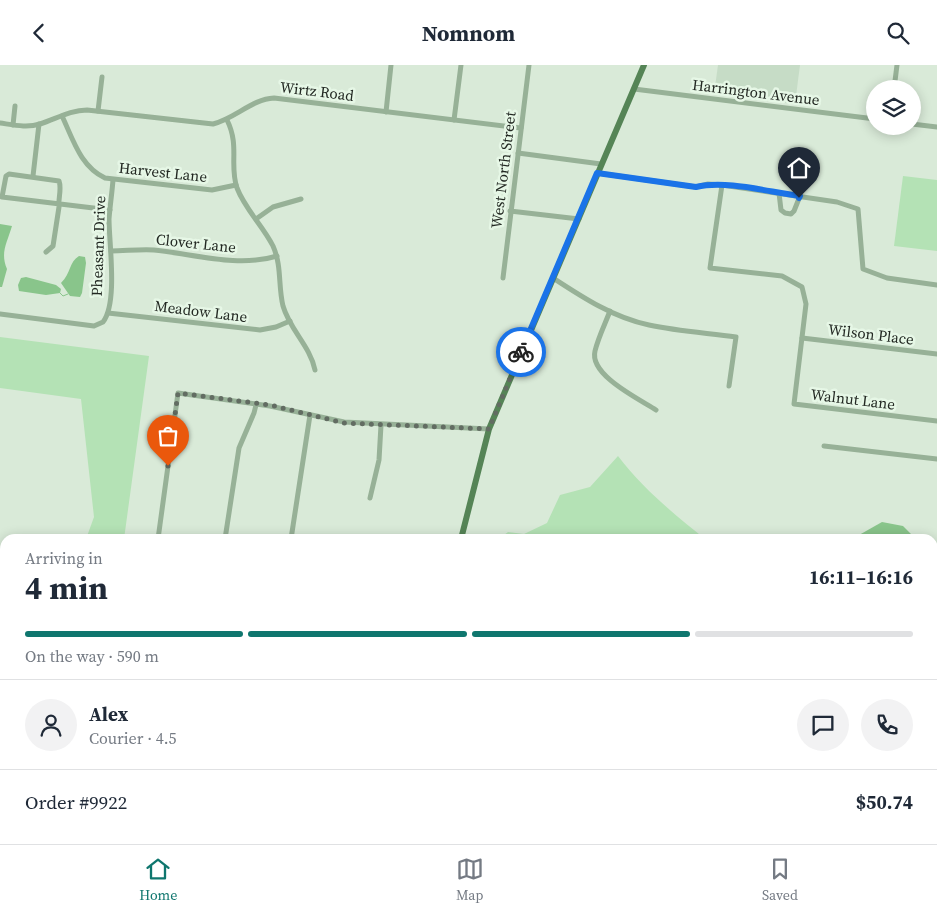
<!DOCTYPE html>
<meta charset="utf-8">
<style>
body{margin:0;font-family:"Source Serif 4",serif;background:#f2f2f3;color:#1f2937;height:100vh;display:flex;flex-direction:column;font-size:19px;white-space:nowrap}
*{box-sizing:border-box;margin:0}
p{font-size:16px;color:#747a83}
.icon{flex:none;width:28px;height:28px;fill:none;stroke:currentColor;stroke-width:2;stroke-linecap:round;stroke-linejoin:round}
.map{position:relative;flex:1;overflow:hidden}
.side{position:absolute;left:0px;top:469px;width:938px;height:311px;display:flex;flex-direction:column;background:#fff;border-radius:15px 15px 0 0;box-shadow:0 2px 12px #0003}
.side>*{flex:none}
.controls{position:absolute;left:866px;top:15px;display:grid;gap:10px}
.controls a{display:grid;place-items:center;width:55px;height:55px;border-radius:50%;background:#fff;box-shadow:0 2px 12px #0003;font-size:25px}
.pin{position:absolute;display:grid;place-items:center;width:42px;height:42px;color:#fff;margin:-51px -21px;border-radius:50% 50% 50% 0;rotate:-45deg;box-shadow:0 0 5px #0007}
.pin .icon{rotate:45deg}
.courier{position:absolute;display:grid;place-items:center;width:50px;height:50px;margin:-25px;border:4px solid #1a73e8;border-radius:50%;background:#fff;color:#222;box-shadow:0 1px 6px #0007}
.head em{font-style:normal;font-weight:700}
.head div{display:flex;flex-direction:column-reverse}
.head{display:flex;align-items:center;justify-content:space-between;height:85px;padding:0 25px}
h1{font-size:32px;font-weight:700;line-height:38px}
.bar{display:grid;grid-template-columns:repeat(4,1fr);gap:8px 5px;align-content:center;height:60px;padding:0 25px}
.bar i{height:6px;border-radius:4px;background:#e0e1e3}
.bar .selected{background:#0f766e}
.bar p{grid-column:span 4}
.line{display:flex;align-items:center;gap:12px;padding:0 25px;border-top:1px solid #e0e1e3}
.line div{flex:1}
.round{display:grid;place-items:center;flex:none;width:52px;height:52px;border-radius:26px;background:#f2f2f3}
header{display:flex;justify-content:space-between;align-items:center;height:65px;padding:0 25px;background:#fff;font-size:22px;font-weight:700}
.dock{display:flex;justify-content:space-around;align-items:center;height:70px;border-top:1px solid #e0e1e3;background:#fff;font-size:14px;color:#747a83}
.dock a{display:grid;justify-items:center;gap:2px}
.dock .selected{color:#0f766e}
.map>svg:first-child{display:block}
.built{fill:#c6dcc6}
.green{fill:#b4e2b5}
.water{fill:#89c58b}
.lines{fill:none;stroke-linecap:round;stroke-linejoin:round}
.stream{stroke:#89c58b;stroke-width:1}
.minor{stroke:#97b197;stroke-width:5}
.major{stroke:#558456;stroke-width:6}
.done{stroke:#626c62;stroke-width:5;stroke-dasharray:0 9}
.route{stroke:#1a73e8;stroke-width:6}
.labels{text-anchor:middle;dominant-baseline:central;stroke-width:5;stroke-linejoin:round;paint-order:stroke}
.street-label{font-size:15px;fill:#222822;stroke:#e6f7e6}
</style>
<header><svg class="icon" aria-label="back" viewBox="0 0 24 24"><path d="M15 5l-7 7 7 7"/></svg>Nomnom<svg class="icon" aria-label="search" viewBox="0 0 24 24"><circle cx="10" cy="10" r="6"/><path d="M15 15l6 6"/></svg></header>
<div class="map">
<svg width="937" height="779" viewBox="0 0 937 779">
<rect width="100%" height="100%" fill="#d9ead8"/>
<!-- built -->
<polygon class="built" points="718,0 800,0 795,39 714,29"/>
<!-- green -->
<g class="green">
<polygon points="903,111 937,115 937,186 894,181"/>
<polygon points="0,272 149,291 124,474 86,474 94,452 81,334 0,323"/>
<path d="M618,391C643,424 674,449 705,474H499L508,467L524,469L547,458L560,430L590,422Z"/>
<polygon points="0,679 5,679 5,775 11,775 11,779 0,779"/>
<polygon points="451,775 911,775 915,779 450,779"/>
</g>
<!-- water -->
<g class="water">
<path d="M0,159L12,161C7,178 0,188 7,204L2,222H0Z"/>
<path d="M79,191L85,192L86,198L82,228L80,232L70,231L61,218C71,208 69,197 79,191Z"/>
<polygon points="26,212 56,220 61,224 60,228 46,230 19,226 18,220 21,213"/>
<polygon points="882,457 903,461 916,474 852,474"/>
<polygon points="932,493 937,499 937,568 933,568"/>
</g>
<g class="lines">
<!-- stream -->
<polyline class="stream" points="60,228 63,231 68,229"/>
<!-- minor -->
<g class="minor">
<polyline points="634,24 875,54"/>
<polyline points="894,24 897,0"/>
<polyline points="98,46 102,12"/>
<polyline points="386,47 391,0"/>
<path d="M62,51C73,74 80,101 105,113L212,125L236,120"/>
<path d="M227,55C240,81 229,100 237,123C245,144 263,161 273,181C282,201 278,221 283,241C290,265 310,281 315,305"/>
<polyline points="454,55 461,0"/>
<path d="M0,58C14,60 27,63 40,59C56,54 70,45 87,45L213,59C236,53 252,34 274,33L521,63"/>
<polyline points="912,59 937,62"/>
<polyline points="13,60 15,41"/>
<polyline points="518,88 601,99"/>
<polyline points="597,108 696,122 708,119 722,120 837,137 858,144 863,204 887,213 937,220"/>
<polyline points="33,111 39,59"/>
<polyline points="722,120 710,203 782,211 802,222 806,239 794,339 937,356"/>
<polyline points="779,128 781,145 785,148 791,149 794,146 800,131"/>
<polyline points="510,146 579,154"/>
<polyline points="256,154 273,142 301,134"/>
<path d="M111,186C125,186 140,184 154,185C194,189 238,203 277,191"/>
<path d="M46,187L53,181L59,142C58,133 62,124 59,116L9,109L6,111L2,132L110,145"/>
<polyline points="503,213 529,0"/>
<path d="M553,213C582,232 614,253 649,260C677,266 707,268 736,272L729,321"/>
<path d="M610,246C605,259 598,273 595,286C589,310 639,334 656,345"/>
<polyline points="108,248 260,265 276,262 290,256"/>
<path d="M0,249L94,261L103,257C118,238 109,178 109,154C110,141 112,128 113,115"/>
<polyline points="802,273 937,289"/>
<polyline points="824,381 937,394"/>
<polyline points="370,433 379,395 381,360"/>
<polyline points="158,474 178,328 270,341 344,357 489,364"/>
<polyline points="225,474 239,383 254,348 256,340"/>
<polyline points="291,474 310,350"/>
<polyline points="932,668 937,668"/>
<polyline points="145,779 145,775"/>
</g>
<!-- major -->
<g class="major">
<polyline points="461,474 489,364 644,0"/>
<polyline points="420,779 421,775"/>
</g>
</g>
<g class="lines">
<!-- done -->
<polyline class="done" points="168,401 178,328 270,340 344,358 489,364 521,287"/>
<!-- route -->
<path class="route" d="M521,287L597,108L696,122C727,115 768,127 800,131L799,133"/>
</g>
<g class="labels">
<!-- street labels -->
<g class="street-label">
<text transform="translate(317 26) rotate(7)">Wirtz Road</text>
<text transform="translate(756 27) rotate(7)">Harrington Avenue</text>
<text transform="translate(503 105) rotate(-83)">West North Street</text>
<text transform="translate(163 107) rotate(6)">Harvest Lane</text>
<text transform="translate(196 178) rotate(6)">Clover Lane</text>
<text transform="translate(98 181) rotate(-88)">Pheasant Drive</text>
<text transform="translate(201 246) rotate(7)">Meadow Lane</text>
<text transform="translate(871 269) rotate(7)">Wilson Place</text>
<text transform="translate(853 334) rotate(7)">Walnut Lane</text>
</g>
</g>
</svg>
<div class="controls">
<a><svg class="icon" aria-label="layers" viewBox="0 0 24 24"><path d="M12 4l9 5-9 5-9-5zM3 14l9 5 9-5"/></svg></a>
</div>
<div class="pin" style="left:168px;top:401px;background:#ea580c"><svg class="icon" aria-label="bag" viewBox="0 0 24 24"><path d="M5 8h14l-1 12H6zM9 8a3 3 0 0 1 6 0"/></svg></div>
<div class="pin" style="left:799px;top:133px;background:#1f2937"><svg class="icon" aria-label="home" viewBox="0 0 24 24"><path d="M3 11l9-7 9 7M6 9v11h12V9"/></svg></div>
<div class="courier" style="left:521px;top:287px"><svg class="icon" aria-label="bike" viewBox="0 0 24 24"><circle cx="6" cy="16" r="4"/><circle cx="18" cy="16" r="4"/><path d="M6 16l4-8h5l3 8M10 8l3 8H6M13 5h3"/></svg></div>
<section class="side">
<div class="head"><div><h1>4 min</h1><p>Arriving in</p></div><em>16:11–16:16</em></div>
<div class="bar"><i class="selected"></i><i class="selected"></i><i class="selected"></i><i></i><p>On the way · 590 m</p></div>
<div class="line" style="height:90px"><a class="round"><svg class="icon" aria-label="person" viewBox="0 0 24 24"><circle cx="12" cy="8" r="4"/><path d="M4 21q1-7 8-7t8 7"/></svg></a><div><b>Alex</b><p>Courier · 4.5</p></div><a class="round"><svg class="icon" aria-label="chat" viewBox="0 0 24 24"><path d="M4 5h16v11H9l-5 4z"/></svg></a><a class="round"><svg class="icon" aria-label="phone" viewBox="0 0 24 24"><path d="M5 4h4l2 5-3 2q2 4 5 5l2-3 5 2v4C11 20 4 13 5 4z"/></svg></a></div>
<div class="line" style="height:65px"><div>Order #9922</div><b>$50.74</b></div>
</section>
</div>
<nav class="dock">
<a class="selected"><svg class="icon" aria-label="home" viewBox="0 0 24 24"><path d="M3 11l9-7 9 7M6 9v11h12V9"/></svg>Home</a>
<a><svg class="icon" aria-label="map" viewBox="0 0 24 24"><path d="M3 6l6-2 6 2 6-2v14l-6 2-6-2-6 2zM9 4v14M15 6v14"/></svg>Map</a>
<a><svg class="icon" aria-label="saved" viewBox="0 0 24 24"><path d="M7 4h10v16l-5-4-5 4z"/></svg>Saved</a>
</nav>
